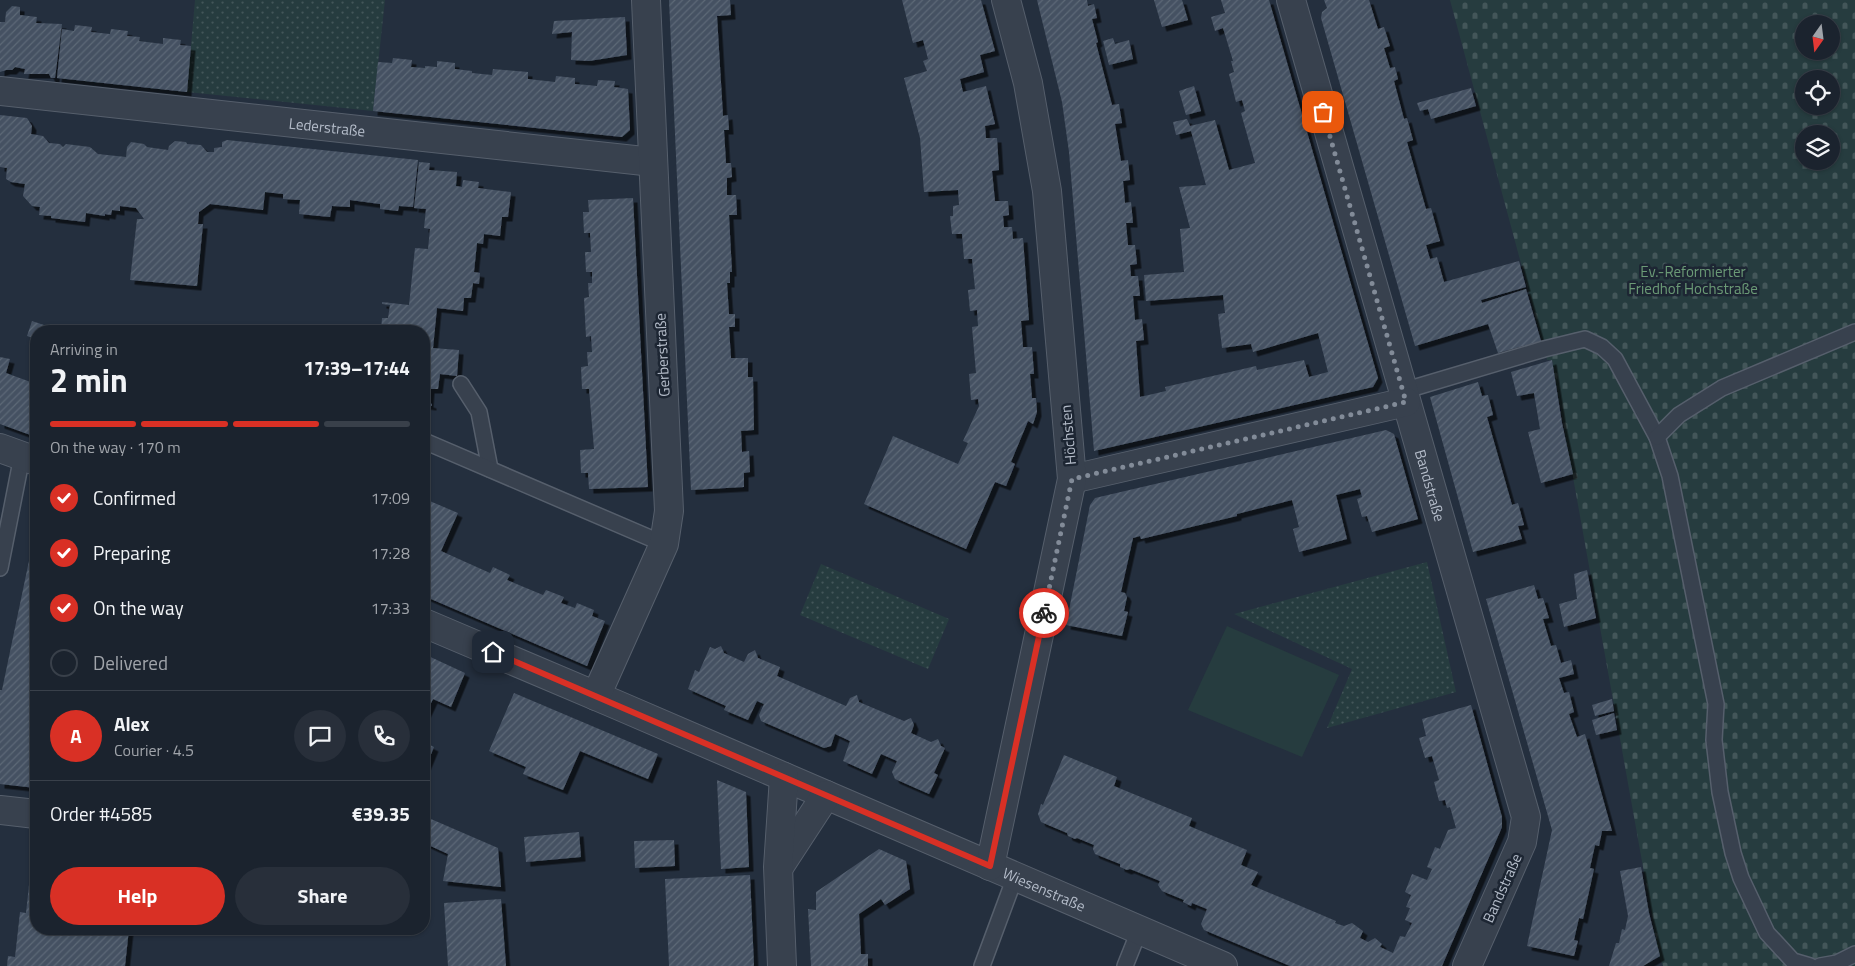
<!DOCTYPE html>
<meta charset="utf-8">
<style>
body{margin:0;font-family:"Titillium Web",sans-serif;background:#282f3a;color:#f1f3f6;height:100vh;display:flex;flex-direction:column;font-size:19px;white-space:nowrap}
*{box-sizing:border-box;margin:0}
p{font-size:16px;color:#a0a4aa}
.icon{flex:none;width:28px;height:28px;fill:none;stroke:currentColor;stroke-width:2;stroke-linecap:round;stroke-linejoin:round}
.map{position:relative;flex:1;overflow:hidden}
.side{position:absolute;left:30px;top:325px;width:400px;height:610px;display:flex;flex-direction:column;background:#1b232e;border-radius:20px;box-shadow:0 1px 4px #0004,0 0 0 1px #39404a}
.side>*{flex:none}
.needle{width:32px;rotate:194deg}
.buttons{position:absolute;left:1795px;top:15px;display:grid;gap:10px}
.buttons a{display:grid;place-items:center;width:45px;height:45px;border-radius:50%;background:#1b232e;box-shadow:0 1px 4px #0004,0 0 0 1px #39404a;font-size:25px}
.pin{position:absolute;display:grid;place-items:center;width:42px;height:42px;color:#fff;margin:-21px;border-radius:10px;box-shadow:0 2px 8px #0006}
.courier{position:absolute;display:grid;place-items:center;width:50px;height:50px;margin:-25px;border:4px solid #d93025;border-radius:50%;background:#fff;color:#222;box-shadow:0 1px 6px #0007}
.overview em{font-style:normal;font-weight:700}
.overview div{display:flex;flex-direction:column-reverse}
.overview{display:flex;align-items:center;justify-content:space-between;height:85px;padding:0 20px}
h1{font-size:32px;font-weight:700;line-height:38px}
.bar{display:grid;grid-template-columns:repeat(4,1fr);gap:8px 5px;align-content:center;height:60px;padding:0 20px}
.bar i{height:6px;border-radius:4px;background:#39404a}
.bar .on{background:#d93025}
.bar p{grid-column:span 4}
.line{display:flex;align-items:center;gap:12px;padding:0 20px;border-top:1px solid #39404a}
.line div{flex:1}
.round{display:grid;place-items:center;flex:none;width:52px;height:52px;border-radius:26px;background:#282f3a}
ol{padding:0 20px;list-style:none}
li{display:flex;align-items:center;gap:15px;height:55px}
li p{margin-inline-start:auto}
li .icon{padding:5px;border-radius:50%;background:#d93025;color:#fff;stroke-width:4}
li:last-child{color:#a0a4aa}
li i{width:28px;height:28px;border:2px solid #39404a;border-radius:50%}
.button{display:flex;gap:10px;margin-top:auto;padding:10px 20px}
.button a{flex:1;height:58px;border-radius:30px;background:#d93025;color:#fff;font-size:20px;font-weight:700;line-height:58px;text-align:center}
.button a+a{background:#282f3a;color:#f1f3f6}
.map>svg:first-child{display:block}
.grass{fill:url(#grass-dots)}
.cemetery{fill:url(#cemetery-stones);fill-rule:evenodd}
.garden{fill:#263c3f}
.building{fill:url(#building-hatch);filter:url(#shadow)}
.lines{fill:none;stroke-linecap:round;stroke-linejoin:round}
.service-casing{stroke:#565f6c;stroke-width:18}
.minor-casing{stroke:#565f6c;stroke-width:30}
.service{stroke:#38414e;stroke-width:15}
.minor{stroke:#38414e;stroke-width:28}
.done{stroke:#828b98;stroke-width:5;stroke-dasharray:0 9}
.route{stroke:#d93025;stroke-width:6}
.labels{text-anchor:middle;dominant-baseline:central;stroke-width:5;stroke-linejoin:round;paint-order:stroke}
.street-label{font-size:15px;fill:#b4bcc9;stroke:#1d2633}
.park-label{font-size:15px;fill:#6b9a76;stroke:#1d2633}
</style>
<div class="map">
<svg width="1855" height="966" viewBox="0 0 1855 966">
<defs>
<pattern id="grass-dots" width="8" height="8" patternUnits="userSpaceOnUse" patternTransform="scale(1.25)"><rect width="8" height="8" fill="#263c3f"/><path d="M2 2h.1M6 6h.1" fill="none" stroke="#435659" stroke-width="1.8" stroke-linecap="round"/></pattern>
<pattern id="cemetery-stones" width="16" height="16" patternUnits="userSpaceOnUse" patternTransform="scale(1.25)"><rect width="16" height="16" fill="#263c3f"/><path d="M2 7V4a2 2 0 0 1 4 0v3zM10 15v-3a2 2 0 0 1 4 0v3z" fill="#435659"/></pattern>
<pattern id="building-hatch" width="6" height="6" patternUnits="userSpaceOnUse" patternTransform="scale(1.25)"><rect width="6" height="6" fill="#455162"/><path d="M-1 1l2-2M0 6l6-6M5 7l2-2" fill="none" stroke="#5d6877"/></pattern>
<filter id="shadow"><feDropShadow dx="4.5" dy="4.5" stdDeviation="0" flood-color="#0009"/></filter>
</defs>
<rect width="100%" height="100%" fill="#242f3e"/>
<!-- grass -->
<g class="grass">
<polygon points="195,0 385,0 373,111 187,92"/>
<polygon points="1427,562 1456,692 1327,728 1352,669 1234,614"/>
<polygon points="821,564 949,619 928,669 800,615"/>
</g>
<!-- cemetery -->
<path class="cemetery" d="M1450,0H1855V966H1663L1659,956L1552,360H1547ZM1804,24H1831V51H1804ZM1804,79H1831V106H1804ZM1804,134H1831V161H1804Z"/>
<!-- garden -->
<polygon class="garden" points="1227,626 1339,675 1302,757 1188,710"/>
<!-- building -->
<g class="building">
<polygon points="669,0 730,0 731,15 717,16 723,116 728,115 729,130 724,130 726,163 731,163 732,177 727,178 727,195 736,195 737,215 729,215 732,272 730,272 730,283 727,283 729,314 735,314 735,327 729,327 731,358 748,358 748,377 753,377 754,430 741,431 742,452 749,451 750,472 744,473 744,487 691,490"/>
<polygon points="902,0 981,0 995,51 980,55 984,72 960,79 963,92 986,86 995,124 985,126 986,138 997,138 999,170 992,171 995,201 1008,201 1009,215 1003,216 1004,227 1012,227 1013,239 1023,238 1029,320 1021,321 1023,347 1032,347 1034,374 1030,374 1032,398 1036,398 1037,412 1033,424 1028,421 1011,462 1015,464 1006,486 995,482 966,549 864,504 893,436 958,464 968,443 963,441 979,406 978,399 971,400 969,374 976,373 972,327 978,326 977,310 970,311 968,290 975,289 972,259 964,259 962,234 952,234 950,216 953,216 953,206 959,205 958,190 924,192 920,138 904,78 927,71 923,61 928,59 923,40 913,43"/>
<polygon points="1037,0 1087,0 1088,6 1094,4 1097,18 1092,19 1098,42 1096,43 1112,105 1119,104 1122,123 1115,124 1121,161 1128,160 1130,180 1123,181 1124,191 1125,203 1131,202 1133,223 1126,223 1128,245 1135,245 1137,264 1130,265 1131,276 1138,276 1140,296 1133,296 1135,320 1142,319 1144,340 1136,341 1140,397 1166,391 1165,387 1256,366 1257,370 1304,360 1309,377 1328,372 1318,333 1253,352 1251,344 1222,348 1218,314 1225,313 1223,295 1146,301 1144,275 1184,272 1180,229 1190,228 1179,187 1206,185 1191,131 1176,135 1173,122 1187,119 1190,126 1215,120 1229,170 1255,163 1241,113 1245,111 1242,100 1236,102 1229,74 1234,72 1231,61 1233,61 1223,28 1215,31 1211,17 1225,13 1221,0 1269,0 1378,378 1373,387 1094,451 1069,152 1062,102"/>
<polygon points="1154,0 1182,0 1188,20 1162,27"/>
<polygon points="1324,0 1369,0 1378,29 1384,27 1390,46 1384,48 1390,68 1395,67 1398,79 1394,81 1404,119 1407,118 1413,140 1407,142 1426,209 1431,208 1440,241 1426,245 1430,259 1437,257 1444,282 1519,261 1526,287 1481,300 1482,303 1526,289 1541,341 1498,353 1488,324 1415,346 1321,18 1322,12 1327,8"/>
<polygon points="12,6 20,7 20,15 37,17 36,23 62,24 55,78 51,78 49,74 24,74 25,69 15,67 12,70 6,70 0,72 0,22 5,22 6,12"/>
<polygon points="625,17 627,55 589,61 571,60 572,32 552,34 554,21"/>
<polygon points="75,25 92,27 91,32 110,34 111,29 128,31 127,36 140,37 139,41 163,44 163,38 181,40 180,45 191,46 187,92 57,78 62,29 74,31"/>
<polygon points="1113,38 1115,44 1129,40 1133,59 1109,65 1103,41"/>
<polygon points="393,58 412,60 411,67 425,68 425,66 437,67 437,61 455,63 455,69 472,71 472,73 492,75 493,69 528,72 528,79 555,82 556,76 575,78 575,84 587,85 597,86 598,80 615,81 614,87 628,89 630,130 622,137 373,111 378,62 392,63"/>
<polygon points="1194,86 1201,111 1186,115 1179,91"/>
<polygon points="1471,88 1476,106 1431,119 1428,109 1420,111 1417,103"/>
<polygon points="0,115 27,118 32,126 31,134 43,136 49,143 60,144 63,147 66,144 90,147 98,154 126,157 127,147 131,142 144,144 147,147 168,150 169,146 175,141 186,142 187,144 201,145 207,152 214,152 214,148 222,147 222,142 227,140 418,160 413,207 399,206 398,211 380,209 380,204 350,200 350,207 332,206 330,217 299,214 300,200 283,199 283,194 265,192 263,210 210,204 199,212 198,224 203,224 197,286 130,280 137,219 144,219 136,208 120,206 120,211 112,210 111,215 105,214 105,216 86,213 85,222 51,218 51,216 39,215 40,207 32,206 23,196 25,184 11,182 6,179 7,168 0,167"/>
<polygon points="419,162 430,163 429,170 457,172 456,186 462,187 463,180 479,182 478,188 511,192 508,217 502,217 500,236 484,234 483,244 477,243 474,272 480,273 479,284 473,283 471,298 464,298 463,311 437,308 433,348 459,350 457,376 440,374 438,389 430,389 429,403 432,404 432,406 424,405 424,331 381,331 382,318 388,318 390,305 382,304 382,302 409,305 415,248 428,249 430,229 424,228 426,209 414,208"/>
<polygon points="633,198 648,487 589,489 588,473 581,473 580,450 594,449 589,389 582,389 581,367 588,366 587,352 592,352 591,336 586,337 584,298 589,297 588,283 592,283 592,272 586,272 585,252 591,252 590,233 584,233 583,212 589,212 588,200"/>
<polygon points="32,321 53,328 51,331 36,331 36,339 27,336"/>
<polygon points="0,357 10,359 6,373 36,384 36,437 0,424"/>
<polygon points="1552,360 1562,423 1573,474 1541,483 1528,432 1540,429 1534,393 1517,396 1511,372"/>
<polygon points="1478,382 1482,396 1488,395 1493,415 1487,417 1512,505 1518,503 1524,525 1518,526 1522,539 1473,552 1430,397"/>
<polygon points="1386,430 1394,434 1418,519 1372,532 1367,516 1362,517 1357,499 1362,497 1360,489 1336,495 1347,539 1299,552 1293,529 1299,527 1292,500 1237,514 1237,516 1141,539 1140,536 1133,538 1121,592 1125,593 1127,597 1124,611 1128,612 1122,636 1066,625 1090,505 1095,498"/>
<polygon points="425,499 458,513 441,551 490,573 493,567 510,575 507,580 543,595 546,590 564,597 561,603 575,608 577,603 594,610 592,616 605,621 587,666 424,596"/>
<polygon points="35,532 36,532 36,788 0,784 0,690 2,690"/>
<polygon points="1587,570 1596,618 1564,627 1559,604 1577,599 1574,574"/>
<polygon points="1534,585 1538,599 1543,598 1549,618 1543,619 1551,646 1556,645 1561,663 1571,660 1574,674 1559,678 1564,693 1569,692 1574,712 1569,714 1577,737 1585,734 1612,831 1602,831 1599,846 1595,845 1590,868 1594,869 1583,919 1579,918 1574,940 1578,941 1574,956 1527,946 1552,830 1486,599"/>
<polygon points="721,646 724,653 744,662 748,654 755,650 758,658 780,667 777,676 846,706 850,698 857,695 859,702 904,721 911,718 914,725 911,733 931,742 938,739 941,746 945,748 934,773 938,775 929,794 895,779 892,772 897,761 881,754 872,774 843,761 850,741 835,734 831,746 824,748 761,721 759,715 764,704 757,701 748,720 724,710 726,706 688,689 695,670 699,672 710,647 715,649"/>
<polygon points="424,654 465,673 451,707 433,699 424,718"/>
<polygon points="514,693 658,754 648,779 580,751 563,790 523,774 526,767 489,751"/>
<polygon points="1612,699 1614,711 1595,716 1592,705"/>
<polygon points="1471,705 1502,817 1502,827 1442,966 1290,966 1204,930 1201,924 1207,909 1192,903 1191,906 1183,902 1184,900 1162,891 1158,885 1160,881 1130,869 1127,870 1120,867 1120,864 1095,854 1093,849 1094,845 1077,838 1075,839 1068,836 1067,833 1041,822 1038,814 1041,804 1043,805 1064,755 1117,777 1114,786 1192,818 1189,826 1247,850 1241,865 1258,872 1251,885 1336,921 1335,923 1344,926 1352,923 1363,931 1360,938 1368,942 1375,938 1382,944 1380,947 1393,953 1400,936 1405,937 1412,923 1405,920 1410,908 1406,907 1411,895 1405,892 1412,874 1427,880 1432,869 1427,867 1435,847 1440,849 1448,830 1456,828 1450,807 1447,808 1445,800 1439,801 1434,782 1439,780 1432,756 1425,758 1419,738 1426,736 1422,719"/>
<polygon points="1614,713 1617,730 1596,735 1592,720"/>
<polygon points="424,742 434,747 424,771"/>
<polygon points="717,780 746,792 749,867 721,869"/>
<polygon points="424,816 498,848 501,887 443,881 448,854 424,843"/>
<polygon points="579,832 581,857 526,862 524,837"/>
<polygon points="34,838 36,838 36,929 129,929 125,966 7,966 8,956 15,957 20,912 26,913"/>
<polygon points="674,840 675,866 635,868 634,841"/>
<polygon points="879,849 906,861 910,889 885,905 881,899 859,914 861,954 868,954 868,966 811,966 808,909 816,910 816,892"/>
<polygon points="1641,867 1649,913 1660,956 1643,966 1609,966 1616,943 1619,943 1622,929 1625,930 1628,916 1620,871"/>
<polygon points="750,875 754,966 669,966 665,879"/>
<polygon points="501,899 506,966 448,966 444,903"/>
</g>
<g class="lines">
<defs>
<g id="service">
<polyline points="461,384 479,412 490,469"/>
<polyline points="1403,391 1544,349 1585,339 1602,347 1615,359 1657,437 1670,476 1716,704 1714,740 1720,792 1733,853 1741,878 1767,933 1793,961 1810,966"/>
<polyline points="1657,437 1679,415 1722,388 1855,332"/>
<polyline points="424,441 664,544"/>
<polyline points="0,568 22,456"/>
<polyline points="982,966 1015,877"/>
<polyline points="1125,966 1139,931"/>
<polyline points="1820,966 1837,963 1855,954"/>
</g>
<g id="minor">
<path id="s1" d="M1291,0L1526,817L1522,842L1467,966"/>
<path id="s2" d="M0,91L653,162"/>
<polyline points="0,448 36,461"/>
<polyline points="1072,479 1406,402"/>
<path id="s3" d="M424,623L615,704L1223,966"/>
<polyline points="596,696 664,544 669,511 646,0"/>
<polyline points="0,810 36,814"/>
<polyline points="990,866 1072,479 1047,191 1028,83 1006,0"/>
<polyline points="779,867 826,795"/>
<polyline points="782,966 778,867 784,777"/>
</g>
</defs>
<!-- service casing -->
<use href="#service" class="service-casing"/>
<!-- minor casing -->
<use href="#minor" class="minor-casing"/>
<!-- service -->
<use href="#service" class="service"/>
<!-- minor -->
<use href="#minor" class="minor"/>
</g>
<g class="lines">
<!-- done -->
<polyline class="done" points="1044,613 1072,479 1406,402 1323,112"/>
<!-- route -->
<polyline class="route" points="493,652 990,866 1044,613"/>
</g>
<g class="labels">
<!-- street labels -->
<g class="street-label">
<text stroke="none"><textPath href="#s2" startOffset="329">Lederstraße</textPath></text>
<text transform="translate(662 355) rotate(-93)">Gerberstraße</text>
<text transform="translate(1068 435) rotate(-95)">Höchsten</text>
<text stroke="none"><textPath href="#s1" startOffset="505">Bandstraße</textPath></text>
<text transform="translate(1502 888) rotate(-66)">Bandstraße</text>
<text stroke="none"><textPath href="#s3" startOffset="675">Wiesenstraße</textPath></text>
</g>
<!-- park labels -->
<g class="park-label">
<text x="1693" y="271">Ev.-Reformierter<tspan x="1693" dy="17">Friedhof Hochstraße</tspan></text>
</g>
</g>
</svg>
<div class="buttons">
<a><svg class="needle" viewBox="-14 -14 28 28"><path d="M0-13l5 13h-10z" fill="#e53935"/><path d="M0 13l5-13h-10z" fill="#a0a4aa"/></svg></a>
<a><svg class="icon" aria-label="locate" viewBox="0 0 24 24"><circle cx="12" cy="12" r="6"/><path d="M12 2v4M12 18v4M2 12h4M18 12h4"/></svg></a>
<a><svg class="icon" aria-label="layers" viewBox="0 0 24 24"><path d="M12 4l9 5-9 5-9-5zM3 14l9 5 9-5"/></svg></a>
</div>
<div class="pin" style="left:1323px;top:112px;background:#ea580c"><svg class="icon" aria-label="bag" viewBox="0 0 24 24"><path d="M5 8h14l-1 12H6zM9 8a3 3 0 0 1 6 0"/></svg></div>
<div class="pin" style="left:493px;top:652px;background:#1f2937"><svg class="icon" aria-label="home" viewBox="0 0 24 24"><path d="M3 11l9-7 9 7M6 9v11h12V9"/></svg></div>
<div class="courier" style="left:1044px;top:613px"><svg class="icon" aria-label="bike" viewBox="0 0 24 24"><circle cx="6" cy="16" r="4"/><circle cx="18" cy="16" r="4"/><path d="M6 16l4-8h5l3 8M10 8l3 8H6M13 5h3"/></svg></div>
<section class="side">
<div class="overview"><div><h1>2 min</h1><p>Arriving in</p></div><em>17:39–17:44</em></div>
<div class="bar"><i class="on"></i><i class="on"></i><i class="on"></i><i></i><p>On the way · 170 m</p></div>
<ol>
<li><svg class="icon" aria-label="check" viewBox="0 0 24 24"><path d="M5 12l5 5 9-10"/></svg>Confirmed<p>17:09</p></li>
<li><svg class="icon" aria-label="check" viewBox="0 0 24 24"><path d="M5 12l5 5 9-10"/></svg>Preparing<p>17:28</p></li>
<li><svg class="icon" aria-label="check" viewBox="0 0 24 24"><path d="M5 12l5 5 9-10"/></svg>On the way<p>17:33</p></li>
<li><i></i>Delivered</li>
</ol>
<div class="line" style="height:90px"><b class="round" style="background:#d93025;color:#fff">A</b><div><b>Alex</b><p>Courier · 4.5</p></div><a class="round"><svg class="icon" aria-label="chat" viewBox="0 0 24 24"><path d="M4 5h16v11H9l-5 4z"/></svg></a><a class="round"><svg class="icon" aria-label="phone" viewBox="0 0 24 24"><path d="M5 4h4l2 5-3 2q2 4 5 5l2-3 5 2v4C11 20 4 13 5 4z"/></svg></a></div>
<div class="line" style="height:65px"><div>Order #4585</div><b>€39.35</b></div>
<div class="button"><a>Help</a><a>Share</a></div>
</section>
</div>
